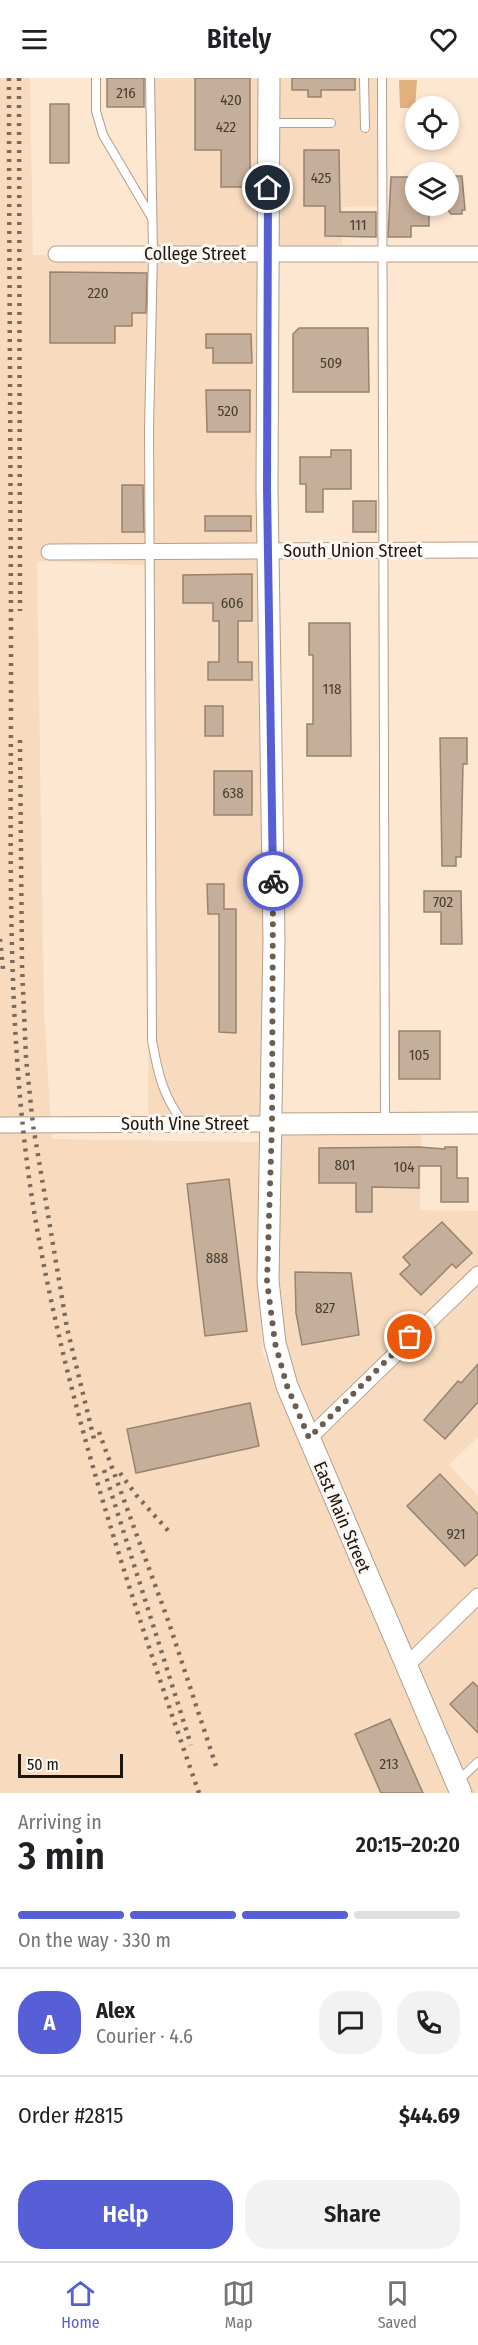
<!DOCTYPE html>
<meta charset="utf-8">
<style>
body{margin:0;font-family:"Fira Sans Condensed",sans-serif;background:#f2f2f2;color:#202124;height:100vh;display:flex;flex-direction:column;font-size:22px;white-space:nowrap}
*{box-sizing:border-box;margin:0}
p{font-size:20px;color:#757577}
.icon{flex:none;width:33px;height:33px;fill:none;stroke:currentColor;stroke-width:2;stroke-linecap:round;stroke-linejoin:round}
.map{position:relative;height:1715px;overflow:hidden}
.drawer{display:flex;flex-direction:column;background:#fff;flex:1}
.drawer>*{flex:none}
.controls{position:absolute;left:405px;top:18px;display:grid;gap:12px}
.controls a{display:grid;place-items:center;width:54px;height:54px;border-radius:50%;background:#fff;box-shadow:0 3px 9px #0003;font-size:30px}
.scale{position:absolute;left:18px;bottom:15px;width:105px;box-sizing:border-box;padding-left:6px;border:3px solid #1e160e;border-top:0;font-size:16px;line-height:21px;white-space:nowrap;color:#1e160e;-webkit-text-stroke:4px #fdf8f4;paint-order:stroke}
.pin{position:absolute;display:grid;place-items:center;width:51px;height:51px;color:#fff;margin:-26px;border:3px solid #fff;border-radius:50%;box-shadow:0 2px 6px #0007}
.courier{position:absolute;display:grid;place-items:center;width:60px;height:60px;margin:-30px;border:4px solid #575fd6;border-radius:50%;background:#fff;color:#222;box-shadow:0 2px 8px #0007}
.head em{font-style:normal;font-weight:600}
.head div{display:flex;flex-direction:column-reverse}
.head{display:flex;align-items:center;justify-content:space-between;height:102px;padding:0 18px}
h1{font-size:39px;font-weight:600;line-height:45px}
.bar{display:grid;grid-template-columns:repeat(4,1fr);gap:9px 6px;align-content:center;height:72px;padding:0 18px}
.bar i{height:8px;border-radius:4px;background:#e0e0e0}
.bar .on{background:#575fd6}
.bar p{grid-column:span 4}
.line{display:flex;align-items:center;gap:15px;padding:0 18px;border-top:2px solid #e0e0e0}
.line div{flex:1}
.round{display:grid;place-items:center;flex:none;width:63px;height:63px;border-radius:24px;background:#f2f2f2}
.primary-button{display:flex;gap:12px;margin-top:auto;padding:12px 18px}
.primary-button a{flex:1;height:69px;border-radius:24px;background:#575fd6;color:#fff;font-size:24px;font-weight:600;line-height:69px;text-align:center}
.primary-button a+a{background:#f2f2f2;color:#202124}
header{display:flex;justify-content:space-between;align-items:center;height:78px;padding:0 18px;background:#fff;font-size:27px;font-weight:600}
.dock{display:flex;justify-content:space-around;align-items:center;height:84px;border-top:2px solid #e0e0e0;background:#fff;font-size:16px;color:#757577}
.dock a{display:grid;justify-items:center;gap:3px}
.dock .on{color:#575fd6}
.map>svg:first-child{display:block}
.built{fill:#f8dbbf}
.green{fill:#e2b07f}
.building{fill:#c5af9a;stroke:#98836f;stroke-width:1.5}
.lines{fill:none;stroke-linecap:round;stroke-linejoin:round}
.lane-casing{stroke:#b49e8a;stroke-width:10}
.street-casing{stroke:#b49e8a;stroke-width:17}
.secondary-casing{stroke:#b49e8a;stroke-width:23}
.lane{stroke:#fff;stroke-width:8}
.street{stroke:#fff;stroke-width:15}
.secondary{stroke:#fff;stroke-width:21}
.rail{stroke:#786a5c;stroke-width:4.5;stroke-dasharray:3 6;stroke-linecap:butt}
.done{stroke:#6c5f52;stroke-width:6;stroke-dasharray:0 10.8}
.route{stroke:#575fd6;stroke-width:8}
.labels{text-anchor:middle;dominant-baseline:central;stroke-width:6;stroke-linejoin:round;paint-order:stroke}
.number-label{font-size:15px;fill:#483c31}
.street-label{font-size:18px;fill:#1e160e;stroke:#fdf8f4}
</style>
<header><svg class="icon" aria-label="menu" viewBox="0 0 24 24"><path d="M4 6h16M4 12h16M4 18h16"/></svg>Bitely<svg class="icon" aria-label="heart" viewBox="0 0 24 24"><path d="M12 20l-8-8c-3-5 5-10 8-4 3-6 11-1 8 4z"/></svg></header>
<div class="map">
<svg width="478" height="1715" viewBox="0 0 478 1715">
<rect width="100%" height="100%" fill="#fee7d1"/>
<!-- built -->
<polygon class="built" points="0,0 30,0 33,177 153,176 150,0 382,0 383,128 343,129 342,176 268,176 272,1046 422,1045 420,1132 478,1133 478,1359 449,1387 478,1418 478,1518 472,1525 478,1532 478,1715 461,1715 275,1265 272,1046 148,1046 150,487 37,483 44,933 52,1061 258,1064 262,1273 449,1715 0,1715"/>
<!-- green -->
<polygon class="green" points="399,2 417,2 415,30 400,30"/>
<!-- building -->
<g class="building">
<rect x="107" y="0" width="37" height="29"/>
<polygon points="195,0 250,0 250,109 221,109 221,72 195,72"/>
<polygon points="292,0 355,0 355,12 321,12 321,19 308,19 308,12 292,12"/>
<rect x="50" y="26" width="19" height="59"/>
<polygon points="304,72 339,72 340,134 376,134 376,159 325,158 325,128 304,128"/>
<polygon points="451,98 462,98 465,132 462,132 462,136 451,136 448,132"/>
<polygon points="391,99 416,99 416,128 429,128 429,148 411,148 411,159 388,159"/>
<polygon points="50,194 147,195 146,235 132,235 132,248 115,248 115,265 50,265"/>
<polygon points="299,250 368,250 369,314 293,314 293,256"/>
<polygon points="206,256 251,256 252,285 213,285 213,270 206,270"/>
<polygon points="206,312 250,312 250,354 207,354"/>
<polygon points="331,372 351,372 351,411 323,411 323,434 306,434 306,406 300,406 300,379 331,379"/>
<polygon points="122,407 143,407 144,454 122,454"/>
<rect x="353" y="423" width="23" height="31"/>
<rect x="205" y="438" width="46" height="15"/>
<polygon points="252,496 252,543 238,543 238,584 252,584 252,602 208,602 208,584 219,584 219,543 213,543 213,525 183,525 183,497"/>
<polygon points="309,545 350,545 351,678 307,678 307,646 313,646 313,577 309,577"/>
<rect x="205" y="628" width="18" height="30"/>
<polygon points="440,660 467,660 467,686 463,686 461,779 456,779 456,788 442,788"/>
<rect x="214" y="693" width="38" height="44"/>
<polygon points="207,806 224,806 224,831 236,831 236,955 219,954 219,836 208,836"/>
<polygon points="424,813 461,813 462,866 441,866 441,834 424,834"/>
<rect x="399" y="953" width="41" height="48"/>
<polygon points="419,1069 445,1071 445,1069 457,1069 457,1100 468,1100 468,1124 441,1124 441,1088 419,1088 419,1110 372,1109 372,1134 356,1134 356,1105 319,1105 319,1070"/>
<polygon points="229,1101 247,1253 205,1258 187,1106"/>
<polygon points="442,1144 472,1175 456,1190 452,1186 421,1217 400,1196 410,1187 403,1179"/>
<polygon points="295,1194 351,1195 359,1257 302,1267 296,1235"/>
<polygon points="478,1286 478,1324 445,1361 424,1342 458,1303 461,1305"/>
<polygon points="250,1325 259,1368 136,1395 127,1351"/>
<polygon points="440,1396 478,1436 478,1476 465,1488 407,1428"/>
<polygon points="473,1604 478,1609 478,1655 450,1626"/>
<polygon points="390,1641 423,1715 381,1715 355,1656"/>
</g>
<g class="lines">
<defs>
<g id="lane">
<polyline points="96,0 96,33 103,57 152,140"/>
<path d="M150,0L153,176L149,350L152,962C158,997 163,1018 184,1046"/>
<polyline points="364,0 365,50"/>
<polyline points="382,0 385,1044"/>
<polyline points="270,45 331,45"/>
<polyline points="457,1704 478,1684"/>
</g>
<g id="street">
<polyline points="56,176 478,176"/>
<polyline points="49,474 478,472"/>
<polyline points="0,1047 272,1046"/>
<polyline points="309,1360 478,1196"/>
<polyline points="406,1588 478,1518"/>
</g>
<g id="secondary">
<polyline points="269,0 267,410 274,862 268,1203 275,1265 287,1308 461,1715"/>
<polyline points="272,1046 478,1045"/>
</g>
</defs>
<!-- lane casing -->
<use href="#lane" class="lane-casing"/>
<!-- street casing -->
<use href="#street" class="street-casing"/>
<!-- secondary casing -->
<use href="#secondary" class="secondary-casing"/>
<!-- lane -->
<use href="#lane" class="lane"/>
<!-- street -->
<use href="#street" class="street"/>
<!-- secondary -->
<use href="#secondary" class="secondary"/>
<!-- rail -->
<g class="rail">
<path d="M9,0C9,201 11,402 11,603C11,777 6,954 33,1127C66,1328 132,1523 199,1715"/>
<polyline points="19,0 20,533"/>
<polyline points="20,662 22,888 26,980 33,1047 67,1250 94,1361"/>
<polyline points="0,861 3,891"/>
<polyline points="99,1354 169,1545 216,1688"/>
<polyline points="104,1392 191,1667"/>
<polyline points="120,1395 137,1418 172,1457"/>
</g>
</g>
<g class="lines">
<!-- done -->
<polyline class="done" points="273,803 272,1046 267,1203 275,1265 287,1308 309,1360 410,1259"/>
<!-- route -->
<polyline class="route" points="268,110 267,410 273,803"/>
</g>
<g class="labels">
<!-- number labels -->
<g class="number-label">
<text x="126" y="15">216</text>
<text x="231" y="22">420</text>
<text x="226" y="49">422</text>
<text x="321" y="100">425</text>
<text x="358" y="147">111</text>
<text x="98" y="215">220</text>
<text x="331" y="285">509</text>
<text x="228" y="333">520</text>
<text x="232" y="525">606</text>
<text x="332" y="611">118</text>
<text x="233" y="715">638</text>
<text x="443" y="824">702</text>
<text x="419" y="977">105</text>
<text x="345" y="1087">801</text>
<text x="404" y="1089">104</text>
<text x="217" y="1180">888</text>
<text x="325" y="1230">827</text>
<text x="456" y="1456">921</text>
<text x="389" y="1686">213</text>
</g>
<!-- street labels -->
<g class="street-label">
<text x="195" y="176">College Street</text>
<text x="353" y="473">South Union Street</text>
<text x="185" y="1046">South Vine Street</text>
<text transform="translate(342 1439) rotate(67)">East Main Street</text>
</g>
</g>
</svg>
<div class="controls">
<a><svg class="icon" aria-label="locate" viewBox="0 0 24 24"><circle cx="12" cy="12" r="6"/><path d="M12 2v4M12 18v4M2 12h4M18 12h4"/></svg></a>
<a><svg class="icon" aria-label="layers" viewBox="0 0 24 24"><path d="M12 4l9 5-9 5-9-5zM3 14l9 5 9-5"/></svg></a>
</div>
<div class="scale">50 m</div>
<div class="pin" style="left:410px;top:1259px;background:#ea580c"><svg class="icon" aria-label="bag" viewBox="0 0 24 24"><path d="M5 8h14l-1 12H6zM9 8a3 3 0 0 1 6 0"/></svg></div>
<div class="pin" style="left:268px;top:110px;background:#1f2937"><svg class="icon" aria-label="home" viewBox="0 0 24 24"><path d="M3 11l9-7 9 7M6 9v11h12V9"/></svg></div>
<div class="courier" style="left:273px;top:803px"><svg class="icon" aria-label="bike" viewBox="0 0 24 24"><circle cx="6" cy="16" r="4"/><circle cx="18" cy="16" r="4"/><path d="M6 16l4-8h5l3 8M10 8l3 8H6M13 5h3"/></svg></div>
</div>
<section class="drawer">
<div class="head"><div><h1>3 min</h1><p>Arriving in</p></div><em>20:15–20:20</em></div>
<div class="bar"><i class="on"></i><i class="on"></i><i class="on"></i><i></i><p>On the way · 330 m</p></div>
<div class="line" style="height:108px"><b class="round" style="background:#575fd6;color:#fff">A</b><div><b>Alex</b><p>Courier · 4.6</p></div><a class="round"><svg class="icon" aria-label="chat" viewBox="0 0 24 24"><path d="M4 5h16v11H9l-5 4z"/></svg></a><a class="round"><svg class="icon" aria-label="phone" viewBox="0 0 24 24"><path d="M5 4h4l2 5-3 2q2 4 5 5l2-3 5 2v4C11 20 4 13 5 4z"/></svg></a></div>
<div class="line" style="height:78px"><div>Order #2815</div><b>$44.69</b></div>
<div class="primary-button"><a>Help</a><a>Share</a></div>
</section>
<nav class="dock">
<a class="on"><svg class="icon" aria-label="home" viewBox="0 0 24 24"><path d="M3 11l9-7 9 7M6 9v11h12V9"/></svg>Home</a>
<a><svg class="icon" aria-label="map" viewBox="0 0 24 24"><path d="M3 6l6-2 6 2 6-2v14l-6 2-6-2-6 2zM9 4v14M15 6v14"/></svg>Map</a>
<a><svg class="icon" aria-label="saved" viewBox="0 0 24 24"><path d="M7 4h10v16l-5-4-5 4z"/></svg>Saved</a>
</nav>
